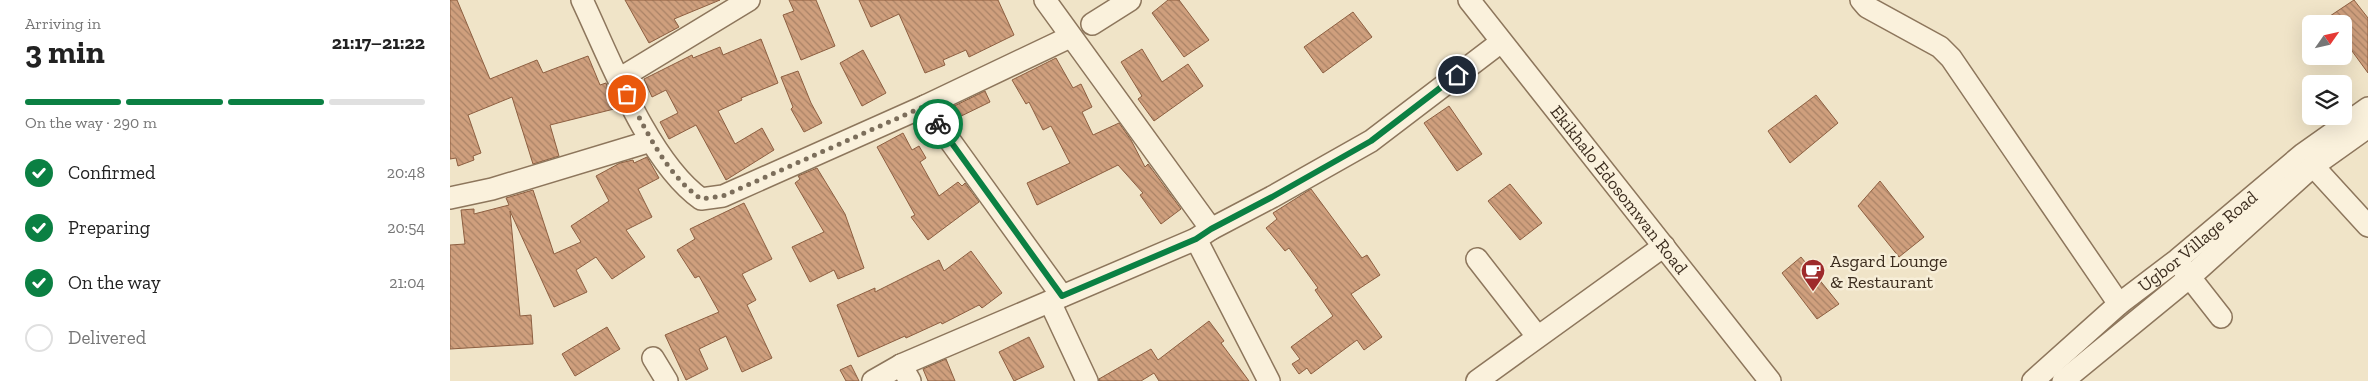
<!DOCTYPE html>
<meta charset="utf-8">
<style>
body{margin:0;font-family:"Zilla Slab",serif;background:#f2f2f2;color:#222;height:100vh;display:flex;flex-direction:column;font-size:19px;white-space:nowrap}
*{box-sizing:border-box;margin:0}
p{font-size:16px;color:#767676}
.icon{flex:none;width:28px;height:28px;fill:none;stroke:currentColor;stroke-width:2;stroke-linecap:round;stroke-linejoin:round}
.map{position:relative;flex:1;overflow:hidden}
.sheet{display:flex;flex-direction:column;background:#fff;width:450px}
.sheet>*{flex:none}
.needle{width:32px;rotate:56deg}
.buttons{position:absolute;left:1852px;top:15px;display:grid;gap:10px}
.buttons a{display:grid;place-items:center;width:50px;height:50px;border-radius:8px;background:#fff;box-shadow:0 5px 20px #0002;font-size:25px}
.pin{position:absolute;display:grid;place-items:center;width:42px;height:42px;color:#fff;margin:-21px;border:2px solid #fff;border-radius:50%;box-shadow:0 1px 5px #0007}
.courier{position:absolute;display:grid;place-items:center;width:50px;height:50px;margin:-25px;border:4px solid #0b8043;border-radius:50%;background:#fff;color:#222;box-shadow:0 1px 6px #0007}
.summary em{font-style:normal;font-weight:700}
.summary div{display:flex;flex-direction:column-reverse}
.summary{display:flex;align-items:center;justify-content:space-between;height:85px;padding:0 25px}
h1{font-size:32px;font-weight:700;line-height:38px}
.bar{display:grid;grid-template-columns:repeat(4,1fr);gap:8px 5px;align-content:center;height:60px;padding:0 25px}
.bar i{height:6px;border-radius:4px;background:#e0e0e0}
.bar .selected{background:#0b8043}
.bar p{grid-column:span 4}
ol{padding:0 25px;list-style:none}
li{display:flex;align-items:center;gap:15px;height:55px}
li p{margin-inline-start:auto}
li .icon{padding:5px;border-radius:50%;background:#0b8043;color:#fff;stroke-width:4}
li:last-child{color:#767676}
li i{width:28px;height:28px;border:2px solid #e0e0e0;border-radius:50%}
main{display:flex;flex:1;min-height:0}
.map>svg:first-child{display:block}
.building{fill:url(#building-back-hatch);stroke:#8d5f41}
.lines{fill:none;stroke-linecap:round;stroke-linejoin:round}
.minor-casing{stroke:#8d765c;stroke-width:24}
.minor{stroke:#faf1dc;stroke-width:21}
.done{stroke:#7c6e5b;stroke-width:5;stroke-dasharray:0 9}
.route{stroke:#0b8043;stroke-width:6}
.labels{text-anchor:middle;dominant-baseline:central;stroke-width:5;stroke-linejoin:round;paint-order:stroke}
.street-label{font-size:18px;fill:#3d2e20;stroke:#f7eed8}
.poi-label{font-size:18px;fill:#3d2e20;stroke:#f7eed8;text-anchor:start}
</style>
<main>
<section class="sheet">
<div class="summary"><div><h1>3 min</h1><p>Arriving in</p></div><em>21:17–21:22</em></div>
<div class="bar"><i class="selected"></i><i class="selected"></i><i class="selected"></i><i></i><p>On the way · 290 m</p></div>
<ol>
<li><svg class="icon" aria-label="check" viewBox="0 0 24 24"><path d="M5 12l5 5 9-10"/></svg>Confirmed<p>20:48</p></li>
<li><svg class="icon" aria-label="check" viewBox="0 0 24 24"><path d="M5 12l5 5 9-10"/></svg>Preparing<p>20:54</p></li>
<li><svg class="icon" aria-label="check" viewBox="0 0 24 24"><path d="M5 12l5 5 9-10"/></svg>On the way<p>21:04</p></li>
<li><i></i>Delivered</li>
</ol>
</section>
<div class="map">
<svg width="1918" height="381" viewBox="0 0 1918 381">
<defs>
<pattern id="building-back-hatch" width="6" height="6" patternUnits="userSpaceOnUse" patternTransform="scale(1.25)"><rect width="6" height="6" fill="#cf9f7d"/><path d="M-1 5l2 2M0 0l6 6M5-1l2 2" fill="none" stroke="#a98266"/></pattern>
</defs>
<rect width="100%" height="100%" fill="#f0e4c8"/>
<!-- building -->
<g class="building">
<polygon points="0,0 7,0 40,79 87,60 93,73 138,56 150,85 156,83 164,109 100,125 109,156 83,164 62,97 18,115 31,153 23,156 24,160 8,166 6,158 0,159"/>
<polygon points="175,0 270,0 224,19 229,27 199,43"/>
<polygon points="339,0 366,0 385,46 351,60 333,15 344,11"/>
<polygon points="409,0 548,0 564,35 519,57 516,50 493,60 495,65 475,73 449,14 421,27"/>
<polygon points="718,0 729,0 759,40 734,57 702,13"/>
<polygon points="1904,0 1918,18 1918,73 1894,40 1894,24 1868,24"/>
<polygon points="903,12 922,37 873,73 854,47"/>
<polygon points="311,39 328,83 291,98 292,100 268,111 285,144 312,128 324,150 276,180 246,125 219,139 210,122 228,113 216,90 202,97 194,79 242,55 243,58 270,47 273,55"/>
<polygon points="692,49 712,82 738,64 753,86 704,121 688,99 692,96 671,62"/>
<polygon points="413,50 436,93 412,106 390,63"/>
<polygon points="606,58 623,88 631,84 642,107 632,112 643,135 669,123 681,140 695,167 698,164 731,209 711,224 690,195 693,193 668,165 587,205 577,183 620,163 601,126 593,130 579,102 576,104 562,80"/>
<polygon points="348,71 361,103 372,123 354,132 341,109 343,107 331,77"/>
<polygon points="535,91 540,102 501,121 496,110"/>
<polygon points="1366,95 1388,123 1340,163 1318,131"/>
<polygon points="999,106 1032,154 1007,171 974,123"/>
<polygon points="453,133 462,150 469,146 476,158 470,162 489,196 508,182 512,186 515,183 529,202 478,240 461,217 465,215 427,147"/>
<polygon points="197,157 209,178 188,189 202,217 176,230 195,257 162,279 146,257 126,270 137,292 104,307 60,211 70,316 81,315 83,344 0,349 0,245 15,244 11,210 24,209 24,214 59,205 56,198 83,190 104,254 131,242 121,226 159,201 146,176 170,163 183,160 184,163"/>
<polygon points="367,168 395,214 414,268 388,279 384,270 360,282 342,247 374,232 345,183 350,179 348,176"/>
<polygon points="1430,181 1474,237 1449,257 1408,206"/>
<polygon points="1060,184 1092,223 1070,240 1038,201"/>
<polygon points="861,189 912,258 917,255 930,275 901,294 932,337 914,350 907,340 861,374 857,368 849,374 842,364 850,359 841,347 883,316 865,290 868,288 839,248 835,251 816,228 827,219 823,213"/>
<polygon points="294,203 322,259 292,274 306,300 297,305 322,358 292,372 276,336 249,349 258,369 236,380 215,335 269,312 249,276 245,278 227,250 245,239 240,229"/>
<polygon points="521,251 552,293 532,308 529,305 492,324 491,322 456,338 455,336 408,357 387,305 425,288 425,292 489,260 494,271"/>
<polygon points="1351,257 1389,304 1367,319 1332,273"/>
<polygon points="759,321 774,341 771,343 799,381 709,381 704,373 691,381 649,381 649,379 701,349 708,360"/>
<polygon points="157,327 170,349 125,376 112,354"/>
<polygon points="579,337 594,367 564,381 549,352"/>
<polygon points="496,359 505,381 478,381 473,369"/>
<polygon points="401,365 409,381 396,381 390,370"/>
</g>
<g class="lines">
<defs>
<g id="minor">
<path d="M132,0C160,59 198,161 251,199L273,196L475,106L620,37"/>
<polyline points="595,0 761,229"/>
<path id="s1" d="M1019,0L1320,381"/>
<polyline points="1411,0 1417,7 1490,47 1501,58 1669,304"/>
<polyline points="642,24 680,0"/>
<polyline points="169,79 299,0"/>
<polyline points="475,106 612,296"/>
<polyline points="1854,156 1918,226"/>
<polyline points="0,198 42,189 201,141"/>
<polyline points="746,239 819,381"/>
<polyline points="1027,259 1087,336"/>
<polyline points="1731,266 1771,317"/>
<polyline points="600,302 637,381"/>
<polyline points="203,358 217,381"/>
<polyline points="451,365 460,381"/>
<polyline points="423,381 451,365 746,239 761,229 822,197 921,141 1051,42"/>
<polyline points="1027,381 1214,246"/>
<path id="s2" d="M1583,381L1669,304L1727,260L1853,154L1918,108"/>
<polyline points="1613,381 1740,277 1862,167 1918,127"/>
</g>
</defs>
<!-- minor casing -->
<use href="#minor" class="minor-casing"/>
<!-- minor -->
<use href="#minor" class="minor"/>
</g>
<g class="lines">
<!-- done -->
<path class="done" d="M177,94C197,132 216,174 251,199L273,196L475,106L488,124"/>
<!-- route -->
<polyline class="route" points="488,124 612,296 746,239 761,229 822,197 921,141 1007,75"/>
</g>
<!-- icons -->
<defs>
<symbol id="cafe-pin" viewBox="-11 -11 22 30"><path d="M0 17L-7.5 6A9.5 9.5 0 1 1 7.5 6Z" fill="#9e2a2b" stroke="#f7eed8"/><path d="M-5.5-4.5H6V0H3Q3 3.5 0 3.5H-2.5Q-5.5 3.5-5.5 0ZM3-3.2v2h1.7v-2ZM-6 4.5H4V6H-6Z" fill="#fff"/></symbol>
</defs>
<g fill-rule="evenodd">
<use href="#cafe-pin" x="1349" y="257" width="28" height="38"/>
</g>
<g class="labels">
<!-- street labels -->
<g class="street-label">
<text stroke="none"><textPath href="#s1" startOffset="242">Ekikhalo Edosomwan Road</textPath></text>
<text stroke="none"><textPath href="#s2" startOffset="216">Ugbor Village Road</textPath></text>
</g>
<!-- poi labels -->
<g class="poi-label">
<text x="1380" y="261">Asgard Lounge<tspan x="1380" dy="21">&amp; Restaurant</tspan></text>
</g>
</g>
</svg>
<div class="buttons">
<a><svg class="needle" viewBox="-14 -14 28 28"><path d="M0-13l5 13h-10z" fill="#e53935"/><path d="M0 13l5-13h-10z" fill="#767676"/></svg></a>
<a><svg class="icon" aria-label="layers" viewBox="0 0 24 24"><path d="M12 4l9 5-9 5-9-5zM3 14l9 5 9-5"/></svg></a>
</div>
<div class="pin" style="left:177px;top:94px;background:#ea580c"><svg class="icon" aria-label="bag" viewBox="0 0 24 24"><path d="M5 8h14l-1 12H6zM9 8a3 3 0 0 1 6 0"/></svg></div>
<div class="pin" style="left:1007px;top:75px;background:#1f2937"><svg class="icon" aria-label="home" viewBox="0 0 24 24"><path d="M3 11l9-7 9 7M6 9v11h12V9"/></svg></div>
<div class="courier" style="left:488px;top:124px"><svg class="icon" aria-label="bike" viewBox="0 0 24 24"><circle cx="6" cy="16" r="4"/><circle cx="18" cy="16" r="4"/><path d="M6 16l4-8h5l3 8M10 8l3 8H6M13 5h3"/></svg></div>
</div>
</main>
